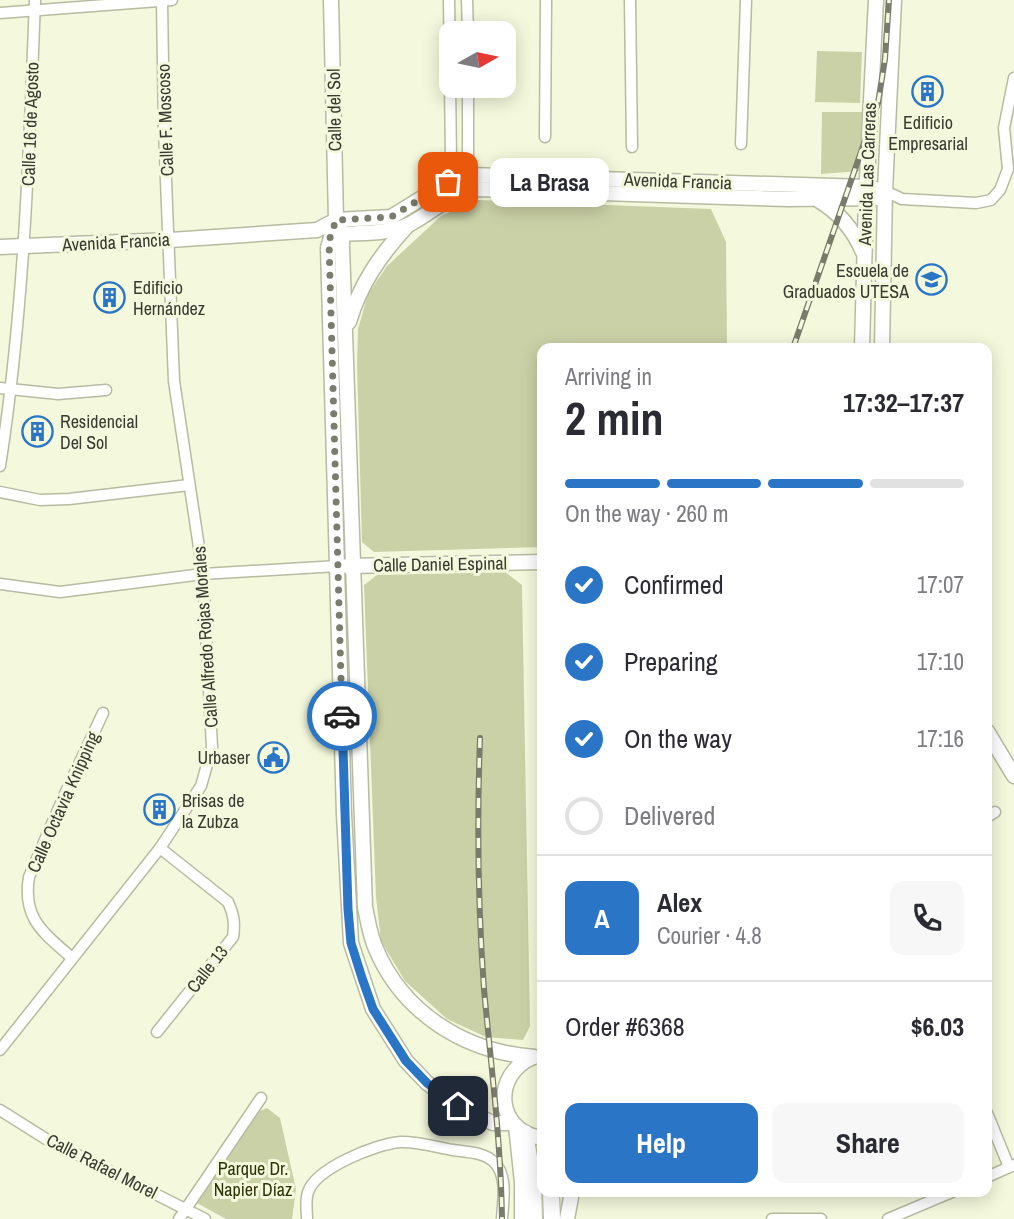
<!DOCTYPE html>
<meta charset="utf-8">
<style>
body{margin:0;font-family:"Archivo Narrow",sans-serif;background:#f7f7f7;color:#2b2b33;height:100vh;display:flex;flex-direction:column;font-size:26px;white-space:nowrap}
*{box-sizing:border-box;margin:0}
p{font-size:23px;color:#7c7c81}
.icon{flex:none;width:38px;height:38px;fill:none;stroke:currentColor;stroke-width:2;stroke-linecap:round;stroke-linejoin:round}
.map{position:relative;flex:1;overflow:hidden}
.sheet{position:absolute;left:537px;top:343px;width:455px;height:854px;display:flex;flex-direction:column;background:#fff;border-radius:14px;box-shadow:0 4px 18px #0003}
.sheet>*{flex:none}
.needle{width:46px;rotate:81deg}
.buttons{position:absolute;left:439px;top:21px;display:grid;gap:14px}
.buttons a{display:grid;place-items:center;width:77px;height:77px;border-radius:14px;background:#fff;box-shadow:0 4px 18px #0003;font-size:35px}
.pin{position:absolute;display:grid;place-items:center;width:60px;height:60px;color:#fff;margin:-30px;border-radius:14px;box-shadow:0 4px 10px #0006}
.courier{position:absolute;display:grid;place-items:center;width:70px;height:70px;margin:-35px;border:5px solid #2a75c5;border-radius:50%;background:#fff;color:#222;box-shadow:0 2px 9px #0007}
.bubble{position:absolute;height:49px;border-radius:14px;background:#fff;box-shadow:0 4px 18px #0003;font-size:23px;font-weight:700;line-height:49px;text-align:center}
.overview em{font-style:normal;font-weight:700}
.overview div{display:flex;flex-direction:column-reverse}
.overview{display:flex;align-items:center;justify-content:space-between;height:119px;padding:0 28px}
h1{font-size:46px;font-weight:700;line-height:52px}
.bar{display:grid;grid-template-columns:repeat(4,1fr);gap:10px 7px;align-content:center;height:84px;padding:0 28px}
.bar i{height:9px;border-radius:5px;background:#e1e1e2}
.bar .current{background:#2a75c5}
.bar p{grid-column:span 4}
.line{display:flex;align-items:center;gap:18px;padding:0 28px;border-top:2px solid #e1e1e2}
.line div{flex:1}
.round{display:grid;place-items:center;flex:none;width:74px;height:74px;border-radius:14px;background:#f7f7f7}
ol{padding:0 28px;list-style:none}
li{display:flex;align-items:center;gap:21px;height:77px}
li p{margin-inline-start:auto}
li .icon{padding:7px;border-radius:50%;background:#2a75c5;color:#fff;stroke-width:4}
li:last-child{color:#7c7c81}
li i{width:38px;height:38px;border:4px solid #e1e1e2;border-radius:50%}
.primary-button{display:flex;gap:14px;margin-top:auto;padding:14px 28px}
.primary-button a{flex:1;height:80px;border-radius:14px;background:#2a75c5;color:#fff;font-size:28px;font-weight:700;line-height:80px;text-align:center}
.primary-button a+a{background:#f7f7f7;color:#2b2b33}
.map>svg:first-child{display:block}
.green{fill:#cbd1a7}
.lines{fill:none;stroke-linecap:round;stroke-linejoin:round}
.minor-casing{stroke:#b7bba1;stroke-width:13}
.major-casing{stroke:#b7bba1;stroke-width:17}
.highway-casing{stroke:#b7bba1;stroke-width:18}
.minor{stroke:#fff;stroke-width:10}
.major{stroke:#fff;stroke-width:14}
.highway{stroke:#fff;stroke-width:16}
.rail-casing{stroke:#797b6b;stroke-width:6}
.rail{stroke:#f4f9dd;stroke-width:3.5;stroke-dasharray:10;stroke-linecap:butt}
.done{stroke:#7a7d6d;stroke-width:7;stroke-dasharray:0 12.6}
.route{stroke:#2a75c5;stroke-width:9}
.labels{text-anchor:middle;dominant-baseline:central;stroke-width:6;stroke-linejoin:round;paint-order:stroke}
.street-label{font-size:18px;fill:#393a30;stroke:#f4f9dd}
.poi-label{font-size:18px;fill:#393a30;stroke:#f4f9dd;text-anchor:start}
.park-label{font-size:18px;fill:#2e3207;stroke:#f4f9dd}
</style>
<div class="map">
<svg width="1014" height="1219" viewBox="0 0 1014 1219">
<rect width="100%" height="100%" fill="#f4f9dd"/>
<!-- green -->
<g class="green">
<polygon points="817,51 862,52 860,103 815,102"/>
<polygon points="822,112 862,112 861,171 821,174"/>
<polygon points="478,200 711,209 726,242 727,348 542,348 542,547 374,552 362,542 357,363 358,329 368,294 387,266 441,216"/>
<polygon points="505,572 522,585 530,1026 523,1040 486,1037 447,1019 405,981 381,941 376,897 364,585 377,575"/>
<polygon points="267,1108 280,1118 296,1189 292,1219 226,1219 195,1202 242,1118"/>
</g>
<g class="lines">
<defs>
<g id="minor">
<polyline points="449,0 451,161 458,185"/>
<polyline points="467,0 468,33"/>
<polyline points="630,0 632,147"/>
<polyline points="0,13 172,0"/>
<polyline points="468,86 468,190"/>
<polyline points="545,137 546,0"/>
<polyline points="741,144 746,0"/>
<polyline points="885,191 902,199 976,203 991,200 1000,190 1008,169 1004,128 1014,78"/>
<polyline points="0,388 58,394 106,390"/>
<path d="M0,466C24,312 29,156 35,0"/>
<polyline points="0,492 40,500 69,499 189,485"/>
<polyline points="0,584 60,592 203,574 338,566"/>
<polyline points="987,817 995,812"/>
<path d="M72,958C44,933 22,919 29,877L64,796L103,713"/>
<path d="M157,1032L233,937C235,924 234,915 228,902L160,848"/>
<polyline points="0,1050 160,848 201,786 212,747 203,574 174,381 164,130 162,1"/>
<polyline points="0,1110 46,1139 205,1219"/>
<polyline points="987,1113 1009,1167"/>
<polyline points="987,1177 1014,1165"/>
<polyline points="179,1219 261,1098"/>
<path d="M307,1219C307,1210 305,1201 308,1192C316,1168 376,1144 400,1142C416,1141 436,1147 453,1150C466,1152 484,1152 494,1162C508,1175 503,1202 502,1219"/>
<polyline points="772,1219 821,1219"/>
<polyline points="888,1219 952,1192"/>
</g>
<g id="major">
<polyline points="331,0 336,220 328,248 344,815 351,943 373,1009 406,1061 427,1083 472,1114 493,1123 513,1123"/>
<path d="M818,200C839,212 853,229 863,252"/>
<path d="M336,220L342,234V247L365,907C368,921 370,936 376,949C403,1013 465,1052 534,1057"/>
<path d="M334,235C358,232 388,235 410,224C433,212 450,193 477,189L788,199L885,198"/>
<polyline points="0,247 170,240 317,230 336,220 391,217 448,182 469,175 866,187 885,191"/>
<path d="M349,322C360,284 381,254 408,225"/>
<polyline points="862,348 866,198 876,0"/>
<polyline points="882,348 885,191 894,0"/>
<polyline points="347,566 542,562"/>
<polyline points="987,731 1014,776"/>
<path d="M533,1057C491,1075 496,1132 542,1138"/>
<polyline points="516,1126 522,1182 522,1219"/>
<polyline points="567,1219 572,1192"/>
</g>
<g id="highway">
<polyline points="525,1133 533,1181 534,1219"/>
<polyline points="551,1192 552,1219"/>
</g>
</defs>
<!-- minor casing -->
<use href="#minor" class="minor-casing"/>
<!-- major casing -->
<use href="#major" class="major-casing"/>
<!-- highway casing -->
<use href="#highway" class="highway-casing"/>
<!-- minor -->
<use href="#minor" class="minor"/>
<!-- major -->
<use href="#major" class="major"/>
<!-- highway -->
<use href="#highway" class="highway"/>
<defs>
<g id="rail">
<polyline points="793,348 878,103 885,59 889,0"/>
<path d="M480,738C477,820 478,907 484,989C491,1066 501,1142 502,1219"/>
</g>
</defs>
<!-- rail casing -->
<use href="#rail" class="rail-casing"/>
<!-- rail -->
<use href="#rail" class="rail"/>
</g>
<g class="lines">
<!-- done -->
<polyline class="done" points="342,716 329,241 336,220 391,217 448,182"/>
<!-- route -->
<polyline class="route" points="342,716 348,909 351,943 362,978 373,1009 406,1061 427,1083 458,1106"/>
</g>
<!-- icons -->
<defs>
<symbol id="building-ring" viewBox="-11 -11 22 22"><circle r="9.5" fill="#f4f9dd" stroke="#2a75c5" stroke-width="1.5"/><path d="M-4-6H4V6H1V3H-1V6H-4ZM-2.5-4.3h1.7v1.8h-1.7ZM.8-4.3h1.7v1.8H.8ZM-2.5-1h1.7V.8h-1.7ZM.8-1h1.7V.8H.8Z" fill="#2a75c5"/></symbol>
<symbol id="school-ring" viewBox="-11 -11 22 22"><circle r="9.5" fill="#f4f9dd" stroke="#2a75c5" stroke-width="1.5"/><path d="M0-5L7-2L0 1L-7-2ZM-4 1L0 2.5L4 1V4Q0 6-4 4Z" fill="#2a75c5"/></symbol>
<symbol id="civic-ring" viewBox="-11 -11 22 22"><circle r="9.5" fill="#f4f9dd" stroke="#2a75c5" stroke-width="1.5"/><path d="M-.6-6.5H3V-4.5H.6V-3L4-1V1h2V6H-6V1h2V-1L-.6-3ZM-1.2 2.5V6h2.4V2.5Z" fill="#2a75c5"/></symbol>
</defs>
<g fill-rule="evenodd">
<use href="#building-ring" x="910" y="74" width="35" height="35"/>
<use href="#school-ring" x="914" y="262" width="35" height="35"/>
<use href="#building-ring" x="92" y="280" width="35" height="35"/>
<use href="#building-ring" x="20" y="414" width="35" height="35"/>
<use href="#civic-ring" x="256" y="740" width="35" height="35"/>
<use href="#building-ring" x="142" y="792" width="35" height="35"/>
</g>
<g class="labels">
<!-- street labels -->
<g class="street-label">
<text transform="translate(334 110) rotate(-91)">Calle del Sol</text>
<text transform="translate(165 120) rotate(-92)">Calle F. Moscoso</text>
<text transform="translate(30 124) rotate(-88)">Calle 16 de Agosto</text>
<text transform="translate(867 174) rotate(-88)">Avenida Las Carreras</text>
<text transform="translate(678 181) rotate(2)">Avenida Francia</text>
<text transform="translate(116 242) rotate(-3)">Avenida Francia</text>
<text transform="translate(440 564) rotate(-1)">Calle Daniel Espinal</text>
<text transform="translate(205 637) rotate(-94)">Calle Alfredo Rojas Morales</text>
<text transform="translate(63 802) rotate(-66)">Calle Octavia Knipping</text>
<text transform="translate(207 969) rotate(-52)">Calle 13</text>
<text transform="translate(102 1166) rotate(27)">Calle Rafael Morel</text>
</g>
<!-- poi labels -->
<g class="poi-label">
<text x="928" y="122" text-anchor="middle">Edificio<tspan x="928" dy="21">Empresarial</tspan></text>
<text x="909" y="270" text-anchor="end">Escuela de<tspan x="909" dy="21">Graduados UTESA</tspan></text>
<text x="133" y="287">Edificio<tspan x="133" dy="21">Hernández</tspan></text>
<text x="60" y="421">Residencial<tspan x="60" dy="21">Del Sol</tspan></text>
<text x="250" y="757" text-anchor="end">Urbaser</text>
<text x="182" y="800">Brisas de<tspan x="182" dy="21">la Zubza</tspan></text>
</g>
<!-- park labels -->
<g class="park-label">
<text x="253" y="1168">Parque Dr.<tspan x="253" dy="21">Napier Díaz</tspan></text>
</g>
</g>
</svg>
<div class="buttons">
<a><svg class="needle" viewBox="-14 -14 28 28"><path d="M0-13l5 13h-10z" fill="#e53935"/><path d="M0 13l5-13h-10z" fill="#7c7c81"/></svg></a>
</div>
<div class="pin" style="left:448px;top:182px;background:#ea580c"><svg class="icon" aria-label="bag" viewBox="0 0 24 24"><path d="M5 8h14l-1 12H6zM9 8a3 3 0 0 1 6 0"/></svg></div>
<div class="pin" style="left:458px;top:1106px;background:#1f2937"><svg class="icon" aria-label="home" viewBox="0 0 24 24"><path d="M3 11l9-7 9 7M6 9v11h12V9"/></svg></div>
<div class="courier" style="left:342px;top:716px"><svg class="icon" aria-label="car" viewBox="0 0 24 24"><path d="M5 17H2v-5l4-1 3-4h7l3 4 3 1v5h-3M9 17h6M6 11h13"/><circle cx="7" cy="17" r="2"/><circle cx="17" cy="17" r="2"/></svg></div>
<div class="bubble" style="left:490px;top:158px;width:119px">La Brasa</div>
<section class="sheet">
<div class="overview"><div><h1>2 min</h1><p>Arriving in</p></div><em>17:32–17:37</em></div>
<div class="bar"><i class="current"></i><i class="current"></i><i class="current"></i><i></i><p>On the way · 260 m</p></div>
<ol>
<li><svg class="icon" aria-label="check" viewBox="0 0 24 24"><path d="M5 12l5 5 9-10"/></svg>Confirmed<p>17:07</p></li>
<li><svg class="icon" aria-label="check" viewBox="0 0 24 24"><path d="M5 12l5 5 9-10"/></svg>Preparing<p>17:10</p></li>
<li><svg class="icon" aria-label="check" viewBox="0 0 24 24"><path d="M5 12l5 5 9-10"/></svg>On the way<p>17:16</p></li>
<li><i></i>Delivered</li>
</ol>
<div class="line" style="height:126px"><b class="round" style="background:#2a75c5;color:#fff">A</b><div><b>Alex</b><p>Courier · 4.8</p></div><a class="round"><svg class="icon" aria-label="phone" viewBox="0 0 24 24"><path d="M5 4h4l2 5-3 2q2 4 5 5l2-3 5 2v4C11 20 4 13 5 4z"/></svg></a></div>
<div class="line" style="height:91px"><div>Order #6368</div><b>$6.03</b></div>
<div class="primary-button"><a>Help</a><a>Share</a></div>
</section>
</div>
